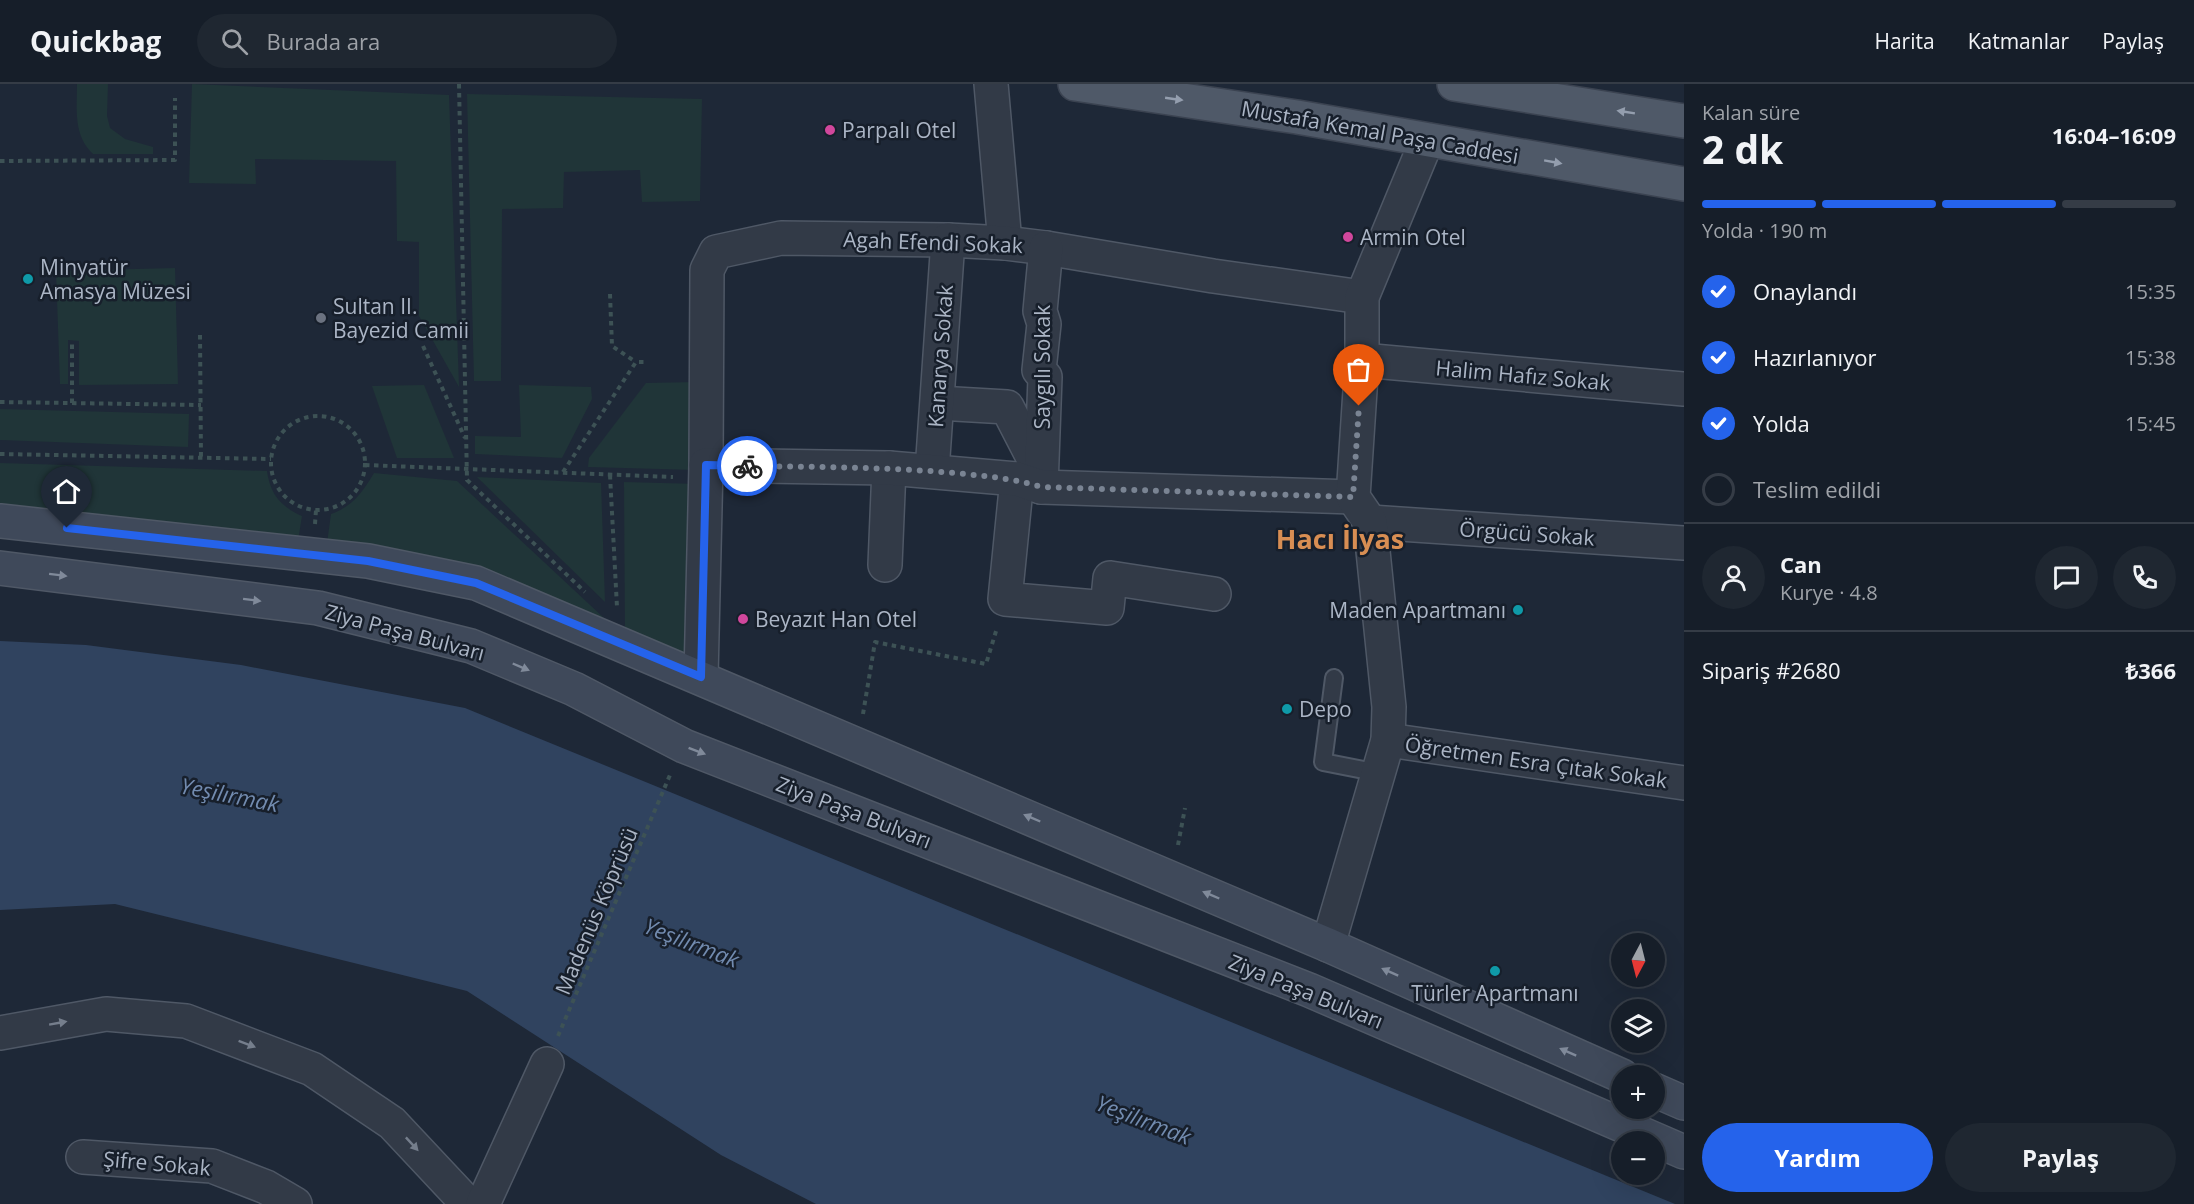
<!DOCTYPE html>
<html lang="tr">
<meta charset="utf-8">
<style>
body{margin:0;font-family:"Open Sans",sans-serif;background:#1f2731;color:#f1f3f6;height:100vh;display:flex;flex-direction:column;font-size:22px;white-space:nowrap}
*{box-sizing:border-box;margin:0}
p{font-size:20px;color:#9ea2a8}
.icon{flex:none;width:33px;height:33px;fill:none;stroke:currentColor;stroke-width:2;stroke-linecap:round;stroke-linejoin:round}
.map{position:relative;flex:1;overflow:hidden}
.details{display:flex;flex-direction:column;background:#161e29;width:510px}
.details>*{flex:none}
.needle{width:39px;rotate:187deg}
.tools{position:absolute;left:1611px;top:849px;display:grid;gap:12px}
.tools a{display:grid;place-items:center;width:54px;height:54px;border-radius:50%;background:#161e29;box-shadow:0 6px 24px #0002,0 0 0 2px #353c46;font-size:30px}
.pin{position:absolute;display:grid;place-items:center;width:51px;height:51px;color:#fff;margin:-62px -26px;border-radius:50% 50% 50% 0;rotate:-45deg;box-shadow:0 0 6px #0007}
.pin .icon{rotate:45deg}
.courier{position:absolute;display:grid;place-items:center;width:60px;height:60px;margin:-30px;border:4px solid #2563eb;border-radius:50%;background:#fff;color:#222;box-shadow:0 2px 8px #0007}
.headline em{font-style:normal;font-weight:700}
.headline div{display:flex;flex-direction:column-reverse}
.headline{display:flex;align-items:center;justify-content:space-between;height:102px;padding:0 18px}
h1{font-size:39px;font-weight:700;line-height:45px}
.bar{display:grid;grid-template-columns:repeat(4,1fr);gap:9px 6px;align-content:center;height:72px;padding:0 18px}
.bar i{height:8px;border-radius:4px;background:#353c46}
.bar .selected{background:#2563eb}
.bar p{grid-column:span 4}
.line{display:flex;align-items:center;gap:15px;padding:0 18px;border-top:2px solid #353c46}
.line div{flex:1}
.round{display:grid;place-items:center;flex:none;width:63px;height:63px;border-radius:32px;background:#1f2731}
ol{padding:0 18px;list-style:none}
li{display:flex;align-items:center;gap:18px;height:66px}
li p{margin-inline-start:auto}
li .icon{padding:6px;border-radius:50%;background:#2563eb;color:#fff;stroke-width:4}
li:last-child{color:#9ea2a8}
li i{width:33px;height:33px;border:3px solid #353c46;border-radius:50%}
.cta{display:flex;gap:12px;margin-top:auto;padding:12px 18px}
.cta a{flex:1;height:69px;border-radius:36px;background:#2563eb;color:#fff;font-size:24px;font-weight:700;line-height:69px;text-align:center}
.cta a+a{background:#1f2731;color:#f1f3f6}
header{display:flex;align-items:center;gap:36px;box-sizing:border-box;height:84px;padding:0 30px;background:#161e29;border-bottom:2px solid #353c46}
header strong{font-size:28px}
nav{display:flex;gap:33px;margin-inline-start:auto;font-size:21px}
.search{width:420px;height:54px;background:#1f2731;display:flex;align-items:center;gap:15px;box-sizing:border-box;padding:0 21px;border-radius:33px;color:#9ea2a8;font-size:22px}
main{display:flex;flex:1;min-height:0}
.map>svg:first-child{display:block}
.green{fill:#203538}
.water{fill:#30435f}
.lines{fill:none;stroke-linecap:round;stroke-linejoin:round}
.lane-casing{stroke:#4f5866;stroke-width:20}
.street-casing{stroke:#4f5866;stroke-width:36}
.secondary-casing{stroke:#4f5866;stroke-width:36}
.primary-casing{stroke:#3b4351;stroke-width:36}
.path{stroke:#3d5255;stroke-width:4;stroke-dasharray:4.5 4.5;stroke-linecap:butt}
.lane{stroke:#323a47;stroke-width:16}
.street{stroke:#323a47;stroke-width:33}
.secondary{stroke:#3f495a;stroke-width:33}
.primary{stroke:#4f5968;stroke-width:33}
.oneway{fill:#949eae}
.oneway2{fill:#808a9a}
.oneway3{fill:#757e8c}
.done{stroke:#7a8493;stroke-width:6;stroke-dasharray:0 10.8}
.route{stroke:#2563eb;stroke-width:8}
.hotel-dot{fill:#d1479c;stroke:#171f2b;stroke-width:2}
.culture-dot{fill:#0f9aa8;stroke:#171f2b;stroke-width:2}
.worship-dot{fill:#6b7280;stroke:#171f2b;stroke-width:2}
.labels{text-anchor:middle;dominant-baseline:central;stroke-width:5;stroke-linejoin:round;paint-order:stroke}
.poi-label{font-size:21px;fill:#abb5c5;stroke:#171f2b;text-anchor:start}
.street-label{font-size:21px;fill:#abb5c5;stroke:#171f2b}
.water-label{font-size:22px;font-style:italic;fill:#728baf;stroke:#171f2b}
.district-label{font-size:27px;font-weight:bold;fill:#d88e53;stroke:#171f2b}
</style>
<header>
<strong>Quickbag</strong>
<div class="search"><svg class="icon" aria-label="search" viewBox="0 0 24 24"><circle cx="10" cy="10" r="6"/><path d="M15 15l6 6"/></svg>Burada ara</div>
<nav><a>Harita</a><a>Katmanlar</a><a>Paylaş</a></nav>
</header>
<main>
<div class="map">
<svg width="1684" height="1120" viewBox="0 0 1684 1120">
<rect width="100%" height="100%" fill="#1e2837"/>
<!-- green -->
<g class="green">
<path d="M77,0H108L107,32L110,44L125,55L153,63V70H93C73,51 77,25 77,0Z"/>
<polygon points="192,0 449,11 459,303 419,232 419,158 397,157 396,77 255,75 256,100 189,99"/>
<polygon points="467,10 702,15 700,117 642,118 640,86 564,88 563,124 502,125 501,297 474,297"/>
<polygon points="175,184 178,300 79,301 79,257 68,256 68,300 60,300 56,187"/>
<polygon points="697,298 696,386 588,383 589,374 646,299"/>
<polygon points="424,301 454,374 397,374 372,302"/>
<polygon points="519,301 591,303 592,315 562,374 475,370 475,352 521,353"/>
<polygon points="0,325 189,330 188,363 0,356"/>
<path d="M0,379L267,387C270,410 281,423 302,432L298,457L0,426Z"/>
<path d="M374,389L457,397L604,534L601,540L327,459L331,430C353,422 362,409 374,389Z"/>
<polygon points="477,393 601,399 605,518"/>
<polygon points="624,398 699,400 694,577 625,551"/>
</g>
<!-- water -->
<polygon class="water" points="0,557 86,561 241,581 465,624 1675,1120 816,1120 721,1071 467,907 115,820 0,826"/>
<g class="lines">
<defs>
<polyline id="lane" points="1334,594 1323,678 1379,689"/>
<g id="street">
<polyline points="991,0 1005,159"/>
<polyline points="1362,276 1684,305"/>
<polyline points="938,319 1007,323 1040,387"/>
<polyline points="706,381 707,186 716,168 781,154 948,156 1005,159 1046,164 1213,192 1362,213"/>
<polyline points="932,387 948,156"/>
<polyline points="1017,395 1005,515 1107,524 1110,494 1214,510"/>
<polyline points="1041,403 1045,293 1039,286 1044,240 1040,227 1046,164"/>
<polyline points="1370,438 1684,459"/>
<polyline points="885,481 889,384"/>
<polyline points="701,593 706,381 889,384 1017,395 1041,403 1353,413"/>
<polyline points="1388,656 1684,699"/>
<polyline points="1328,861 1388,656 1389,623 1370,438 1353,413 1362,276 1362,213 1427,56"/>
<polyline points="0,949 106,930 186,937 312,985 392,1039 468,1120"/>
<polyline points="83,1073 212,1082 266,1103 295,1120"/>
<polyline points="483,1120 547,980"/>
</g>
<g id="secondary">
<polyline points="0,437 368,477 476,499 1328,861 1622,992"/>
<polyline points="0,484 318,524 471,562 574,605 684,662 1309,906 1684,1068"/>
<polyline points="1654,1006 1684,1019"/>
</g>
<g id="primary">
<polyline points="1075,0 1297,33 1684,100"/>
<polyline points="1454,0 1684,37"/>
</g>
</defs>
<!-- lane casing -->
<use href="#lane" class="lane-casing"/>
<!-- street casing -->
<use href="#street" class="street-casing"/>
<!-- secondary casing -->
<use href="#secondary" class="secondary-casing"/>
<!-- primary casing -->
<use href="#primary" class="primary-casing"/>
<!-- path -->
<g class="path">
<polyline points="459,0 467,396 585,508"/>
<polyline points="0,77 175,76 175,14"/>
<polyline points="610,210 612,262 636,278"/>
<polyline points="200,251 201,374"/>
<polyline points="423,262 465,354"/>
<polyline points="0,318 201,321"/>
<polyline points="72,319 72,258"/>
<circle cx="318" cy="379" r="47"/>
<polyline points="0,370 271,375"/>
<polyline points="365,381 673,393"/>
<polyline points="563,388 636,278 644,278"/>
<polyline points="610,391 617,523"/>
<polyline points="315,440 316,426"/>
<polyline points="863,630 875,558 986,580 997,544"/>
<polyline points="1178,761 1185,724"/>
<polyline points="558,952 670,691"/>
</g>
<!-- lane -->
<use href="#lane" class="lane"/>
<!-- street -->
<use href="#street" class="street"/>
<!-- secondary -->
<use href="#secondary" class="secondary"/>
<!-- primary -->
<use href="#primary" class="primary"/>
</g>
<!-- one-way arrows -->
<defs><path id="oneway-solid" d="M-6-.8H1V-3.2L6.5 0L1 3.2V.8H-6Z" transform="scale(1.5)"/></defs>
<g class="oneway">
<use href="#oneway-solid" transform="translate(1174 15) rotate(8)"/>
<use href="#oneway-solid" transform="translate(1626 28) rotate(-171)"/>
<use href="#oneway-solid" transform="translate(1553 78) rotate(10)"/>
</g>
<g class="oneway2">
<use href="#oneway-solid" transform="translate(58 491) rotate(7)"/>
<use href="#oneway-solid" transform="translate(252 516) rotate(7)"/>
<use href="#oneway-solid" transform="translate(521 583) rotate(23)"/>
<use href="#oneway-solid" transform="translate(697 667) rotate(21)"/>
<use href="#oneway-solid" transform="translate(1032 734) rotate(-157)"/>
<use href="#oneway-solid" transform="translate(1211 811) rotate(-157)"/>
<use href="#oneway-solid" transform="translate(1390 888) rotate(-156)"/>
<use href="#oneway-solid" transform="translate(1568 968) rotate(-156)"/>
</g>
<g class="oneway3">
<use href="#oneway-solid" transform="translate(58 939) rotate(-10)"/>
<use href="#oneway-solid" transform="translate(247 960) rotate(21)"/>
<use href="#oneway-solid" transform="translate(412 1060) rotate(47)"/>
</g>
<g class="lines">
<!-- done -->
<path class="done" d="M747,382C816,383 886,383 955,389C984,392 1012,394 1041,403L1353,413L1359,322"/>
<!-- route -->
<polyline class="route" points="67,444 368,477 476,499 701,593 706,381 747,382"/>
</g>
<!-- markers -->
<g class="hotel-dot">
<circle cx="830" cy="46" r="6"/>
<circle cx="1348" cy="153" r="6"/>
<circle cx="743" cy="535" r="6"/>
</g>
<g class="culture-dot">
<circle cx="28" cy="195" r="6"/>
<circle cx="1518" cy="526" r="6"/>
<circle cx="1287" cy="625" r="6"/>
<circle cx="1495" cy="887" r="6"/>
</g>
<circle class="worship-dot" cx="321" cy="234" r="6"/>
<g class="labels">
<!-- poi labels -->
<g class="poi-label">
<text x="842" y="46">Parpalı Otel</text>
<text x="1360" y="153">Armin Otel</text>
<text x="40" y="183">Minyatür<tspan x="40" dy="24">Amasya Müzesi</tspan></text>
<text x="333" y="222">Sultan II.<tspan x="333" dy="24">Bayezid Camii</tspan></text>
<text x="1506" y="526" text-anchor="end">Maden Apartmanı</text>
<text x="755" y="535">Beyazıt Han Otel</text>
<text x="1299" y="625">Depo</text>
<text x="1495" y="909" text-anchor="middle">Türler Apartmanı</text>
</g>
<!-- street labels -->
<g class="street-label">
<text transform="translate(1380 48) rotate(10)">Mustafa Kemal Paşa Caddesi</text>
<text transform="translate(933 158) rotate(2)">Agah Efendi Sokak</text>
<text transform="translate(940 272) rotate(-86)">Kanarya Sokak</text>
<text transform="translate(1042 283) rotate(-90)">Saygılı Sokak</text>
<text transform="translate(1523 291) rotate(5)">Halim Hafız Sokak</text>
<text transform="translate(1527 449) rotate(4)">Örgücü Sokak</text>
<text transform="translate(405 548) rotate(15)">Ziya Paşa Bulvarı</text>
<text transform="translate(1536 678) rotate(8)">Öğretmen Esra Çıtak Sokak</text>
<text transform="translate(854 728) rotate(21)">Ziya Paşa Bulvarı</text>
<text transform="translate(596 827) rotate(-67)">Madenüs Köprüsü</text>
<text transform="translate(1306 907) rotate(22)">Ziya Paşa Bulvarı</text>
<text transform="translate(157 1079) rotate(5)">Şifre Sokak</text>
</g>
<!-- water labels -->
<g class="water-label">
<text transform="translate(230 710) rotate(11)">Yeşilırmak</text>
<text transform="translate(692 858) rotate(21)">Yeşilırmak</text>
<text transform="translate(1144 1035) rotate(21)">Yeşilırmak</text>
</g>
<!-- district labels -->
<g class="district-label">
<text x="1340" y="454">Hacı İlyas</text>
</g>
</g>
</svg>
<div class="tools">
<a><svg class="needle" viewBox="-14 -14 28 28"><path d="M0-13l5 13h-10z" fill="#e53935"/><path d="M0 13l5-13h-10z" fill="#9ea2a8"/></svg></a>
<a><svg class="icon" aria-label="layers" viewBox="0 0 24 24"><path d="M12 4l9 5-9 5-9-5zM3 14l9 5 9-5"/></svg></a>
<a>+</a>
<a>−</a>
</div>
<div class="pin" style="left:1359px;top:322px;background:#ea580c"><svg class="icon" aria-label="bag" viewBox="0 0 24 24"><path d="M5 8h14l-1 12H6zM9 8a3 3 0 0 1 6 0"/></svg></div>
<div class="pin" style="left:67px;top:444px;background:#1f2937"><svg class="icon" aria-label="home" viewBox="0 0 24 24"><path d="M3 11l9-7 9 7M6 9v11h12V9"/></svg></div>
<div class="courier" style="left:747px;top:382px"><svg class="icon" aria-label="bike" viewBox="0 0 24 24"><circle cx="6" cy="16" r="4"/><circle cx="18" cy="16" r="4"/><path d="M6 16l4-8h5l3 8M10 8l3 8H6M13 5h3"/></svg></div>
</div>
<section class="details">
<div class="headline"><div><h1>2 dk</h1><p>Kalan süre</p></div><em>16:04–16:09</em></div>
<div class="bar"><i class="selected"></i><i class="selected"></i><i class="selected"></i><i></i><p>Yolda · 190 m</p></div>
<ol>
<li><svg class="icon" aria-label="check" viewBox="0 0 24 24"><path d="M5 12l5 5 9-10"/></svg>Onaylandı<p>15:35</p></li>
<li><svg class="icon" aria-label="check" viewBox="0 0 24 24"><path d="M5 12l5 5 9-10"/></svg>Hazırlanıyor<p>15:38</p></li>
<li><svg class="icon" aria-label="check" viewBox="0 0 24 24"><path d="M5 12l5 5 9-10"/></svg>Yolda<p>15:45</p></li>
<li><i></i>Teslim edildi</li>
</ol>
<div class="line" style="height:108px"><a class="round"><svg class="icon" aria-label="person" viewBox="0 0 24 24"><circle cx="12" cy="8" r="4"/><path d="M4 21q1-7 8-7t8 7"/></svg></a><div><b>Can</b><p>Kurye · 4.8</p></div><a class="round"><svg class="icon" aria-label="chat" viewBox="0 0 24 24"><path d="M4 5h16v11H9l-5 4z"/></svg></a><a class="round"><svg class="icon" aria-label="phone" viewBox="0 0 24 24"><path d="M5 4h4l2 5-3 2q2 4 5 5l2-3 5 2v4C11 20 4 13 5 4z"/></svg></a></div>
<div class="line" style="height:78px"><div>Sipariş #2680</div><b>₺366</b></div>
<div class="cta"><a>Yardım</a><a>Paylaş</a></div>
</section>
</main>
